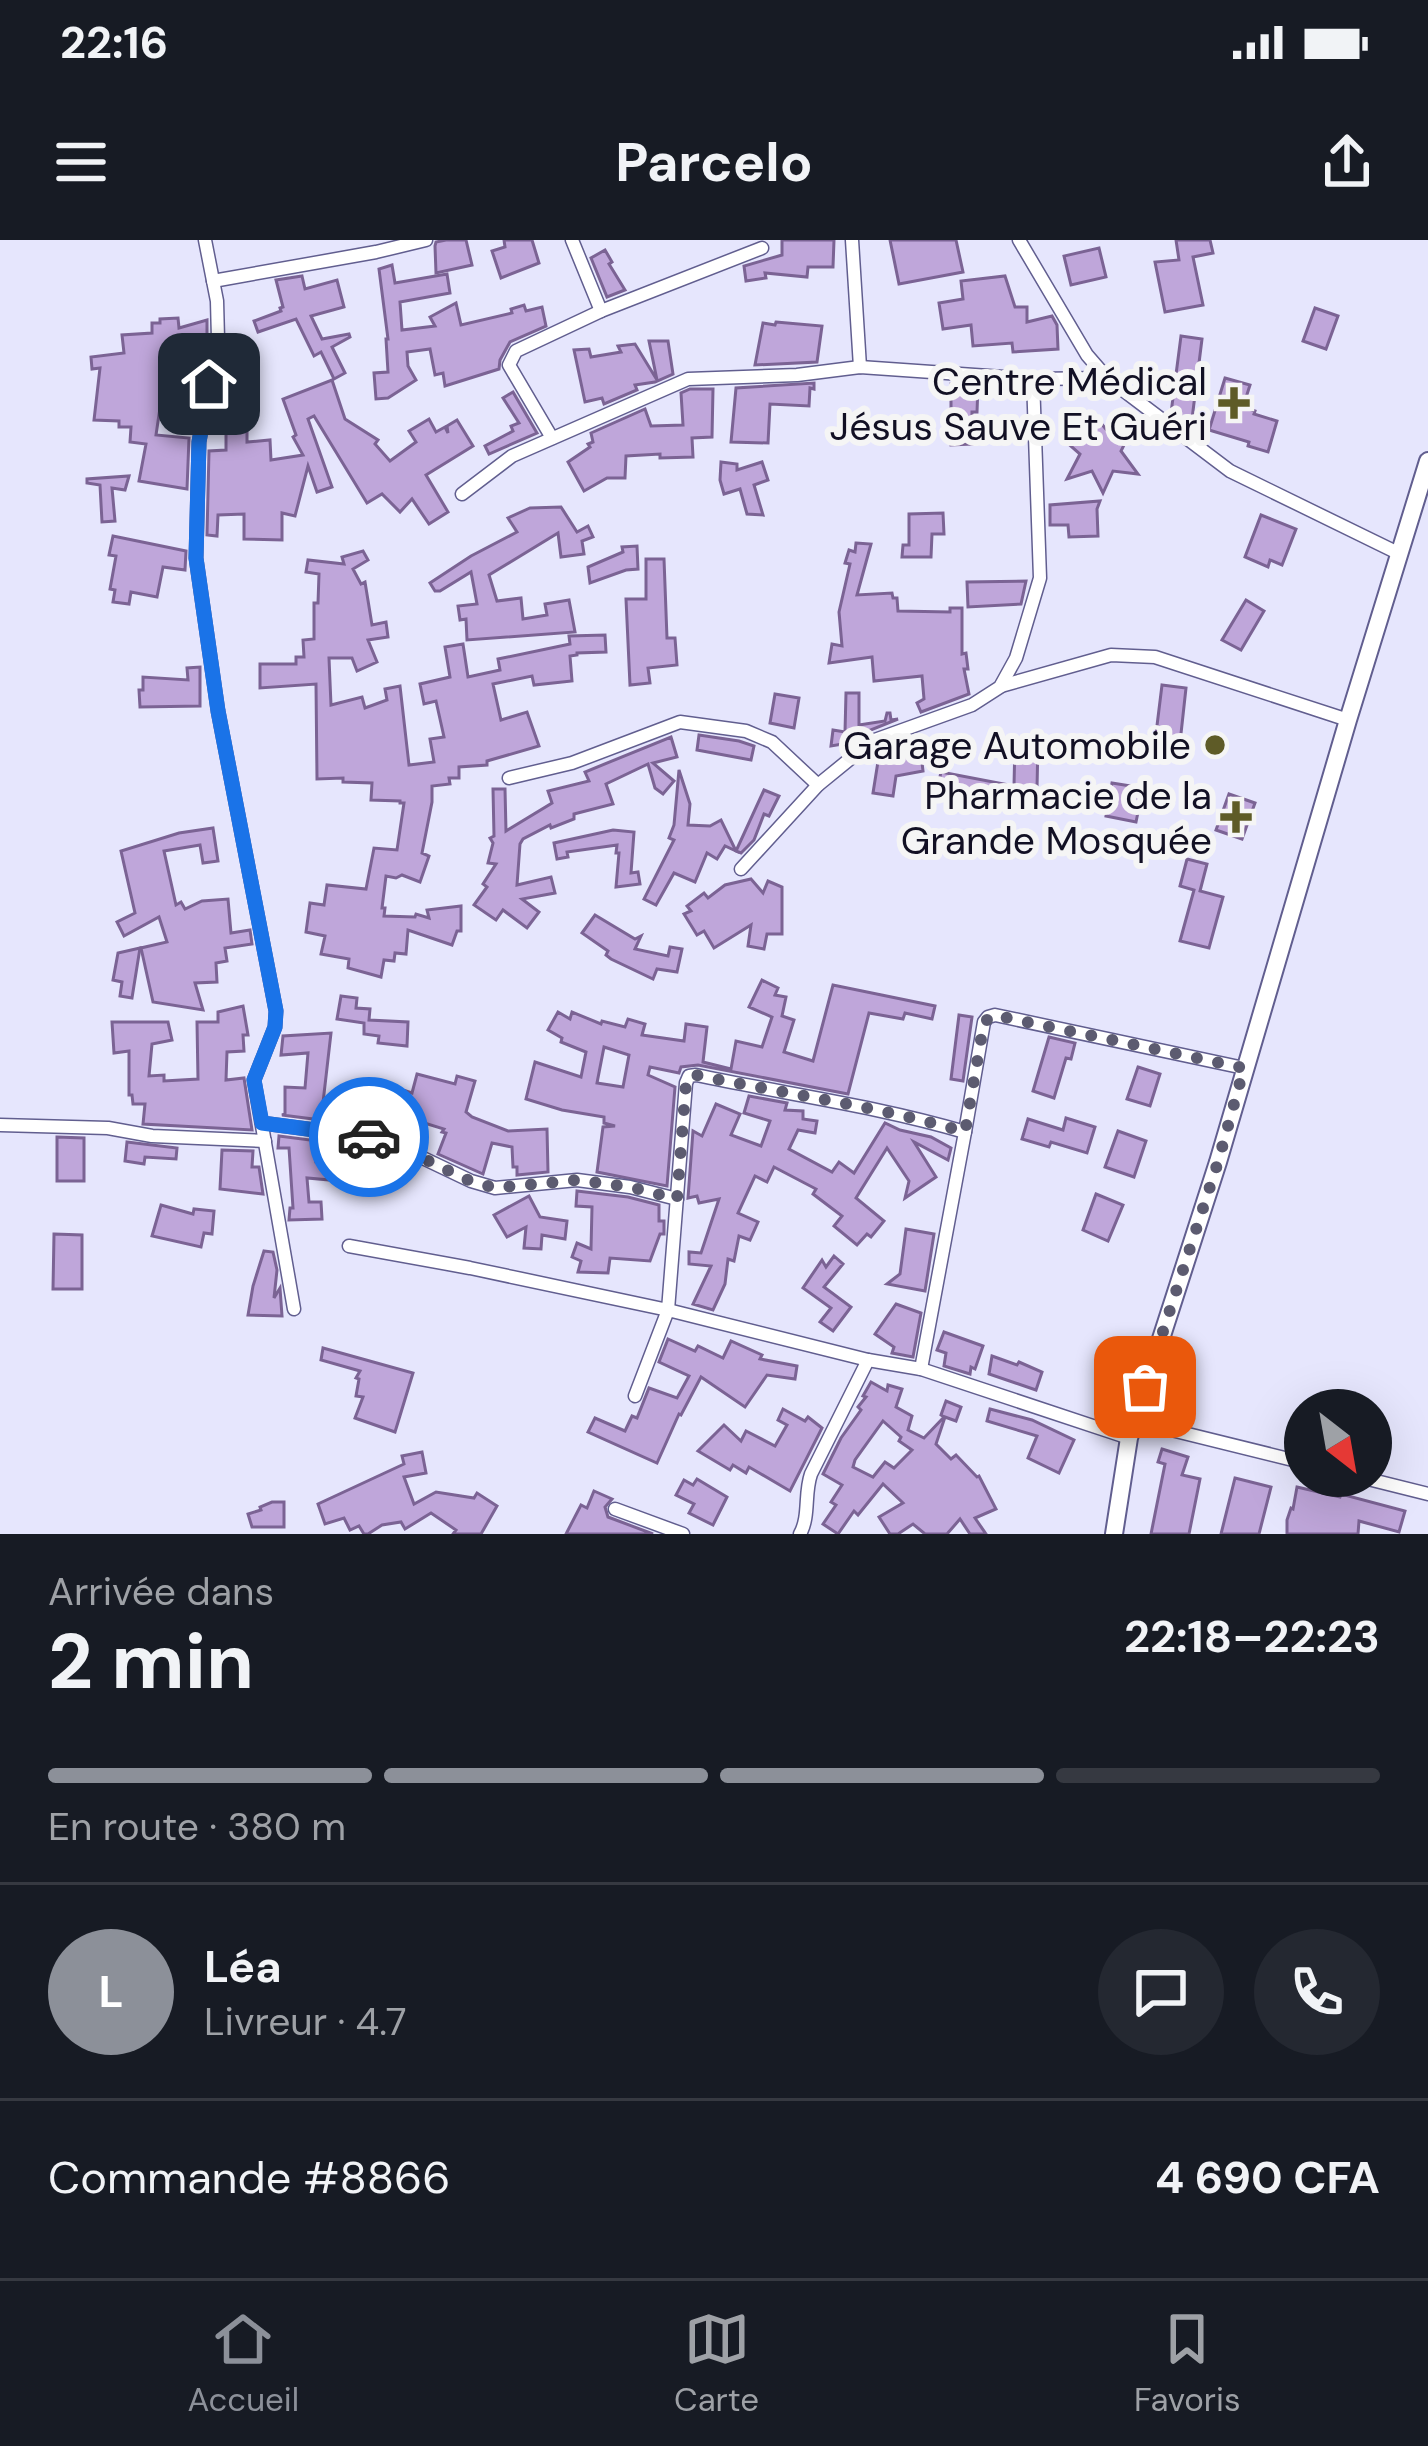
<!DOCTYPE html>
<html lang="fr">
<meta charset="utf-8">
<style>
body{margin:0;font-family:"DM Sans",sans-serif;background:#242831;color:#f1f3f6;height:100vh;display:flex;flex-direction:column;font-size:45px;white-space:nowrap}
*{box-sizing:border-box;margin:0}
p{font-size:39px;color:#9ea1a6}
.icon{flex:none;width:66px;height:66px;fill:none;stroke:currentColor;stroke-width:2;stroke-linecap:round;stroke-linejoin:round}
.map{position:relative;height:1294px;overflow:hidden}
.details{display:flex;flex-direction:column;background:#171b24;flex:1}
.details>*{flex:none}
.needle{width:78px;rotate:149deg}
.tools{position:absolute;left:1284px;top:1149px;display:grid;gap:24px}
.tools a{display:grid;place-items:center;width:108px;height:108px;border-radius:50%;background:#171b24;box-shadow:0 12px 48px #0002;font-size:60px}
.pin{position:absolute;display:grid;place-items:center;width:102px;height:102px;color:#fff;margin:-51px;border-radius:24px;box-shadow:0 6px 18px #0006}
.courier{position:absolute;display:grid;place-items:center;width:120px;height:120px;margin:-60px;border:9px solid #1a73e8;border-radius:50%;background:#fff;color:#222;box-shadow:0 3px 15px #0007}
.headline em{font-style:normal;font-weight:700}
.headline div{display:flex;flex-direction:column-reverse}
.headline{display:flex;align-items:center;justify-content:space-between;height:204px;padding:0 48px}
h1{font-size:78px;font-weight:700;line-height:90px}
.bar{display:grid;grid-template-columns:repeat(4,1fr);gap:18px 12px;align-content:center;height:144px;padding:0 48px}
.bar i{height:15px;border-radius:9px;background:#363941}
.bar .current{background:#8c9099}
.bar p{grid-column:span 4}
.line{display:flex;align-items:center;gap:30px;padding:0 48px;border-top:3px solid #363941}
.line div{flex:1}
.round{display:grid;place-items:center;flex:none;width:126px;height:126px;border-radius:63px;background:#242831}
.status{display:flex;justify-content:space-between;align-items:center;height:84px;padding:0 60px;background:#171b24;direction:ltr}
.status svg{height:33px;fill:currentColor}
header{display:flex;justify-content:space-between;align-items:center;height:156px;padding:0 48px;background:#171b24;font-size:54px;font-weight:700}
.dock{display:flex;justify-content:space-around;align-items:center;height:168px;border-top:3px solid #363941;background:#171b24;font-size:33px;color:#9ea1a6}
.dock a{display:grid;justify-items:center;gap:6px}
.dock .current{color:#8c9099}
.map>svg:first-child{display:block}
.building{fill:#bfa6da;stroke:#7b6394;stroke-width:3;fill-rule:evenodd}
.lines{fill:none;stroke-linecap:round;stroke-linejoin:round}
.street-casing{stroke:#615e8f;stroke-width:15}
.secondary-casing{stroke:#615e8f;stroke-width:20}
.street{stroke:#fff;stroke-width:12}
.secondary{stroke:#fff;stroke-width:16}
.done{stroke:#5c5b70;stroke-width:12;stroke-dasharray:0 21.6}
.route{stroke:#1a73e8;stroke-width:15}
.poi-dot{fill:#5e5b27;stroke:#f5f5f5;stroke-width:4.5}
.labels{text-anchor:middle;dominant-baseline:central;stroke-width:12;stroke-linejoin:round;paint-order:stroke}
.poi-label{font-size:39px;fill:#121024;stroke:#f5f5f5;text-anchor:end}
</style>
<div class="status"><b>22:16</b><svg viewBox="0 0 49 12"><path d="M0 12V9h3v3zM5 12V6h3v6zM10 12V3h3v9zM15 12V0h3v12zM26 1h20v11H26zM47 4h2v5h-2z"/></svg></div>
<header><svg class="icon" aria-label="menu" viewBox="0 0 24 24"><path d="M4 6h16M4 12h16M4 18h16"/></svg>Parcelo<svg class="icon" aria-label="share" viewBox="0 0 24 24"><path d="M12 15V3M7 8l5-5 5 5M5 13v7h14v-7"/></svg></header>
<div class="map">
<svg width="1428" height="1294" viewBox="0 0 1428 1294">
<rect width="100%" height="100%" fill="#e6e6fd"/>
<!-- building -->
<g class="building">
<polygon points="446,0 466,0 472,25 436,33 435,6 436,2"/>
<polygon points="504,0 532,0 539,23 501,38 492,11 505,7"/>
<polygon points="782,0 834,0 833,27 808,27 807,37 765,33 766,38 746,41 744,26 782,15"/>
<polygon points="890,0 956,0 963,32 899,44"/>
<polygon points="1176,0 1210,0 1213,13 1193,17 1203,65 1165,72 1155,22 1179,20"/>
<polygon points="1099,8 1106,37 1071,45 1064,16"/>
<polygon points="605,10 612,22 609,24 625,50 607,57 591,18"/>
<polygon points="392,25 395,43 447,34 450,53 400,62 402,90 435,86 430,77 456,63 461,85 512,73 511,69 524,65 526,71 542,67 546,86 510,102 500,120 499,129 445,146 443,133 435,135 430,109 407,112 408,126 416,140 388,158 376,159 374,133 388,132 386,99 388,99 379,29"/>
<polygon points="302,36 305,49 337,40 344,67 311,76 322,99 349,94 350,97 332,107 345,133 334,139 321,112 314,116 296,79 258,92 254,81 281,71 280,68 283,67 276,40"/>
<polygon points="1005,36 1015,67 1027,67 1027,82 1052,76 1057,85 1058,109 1013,112 1012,103 973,106 971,85 943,89 939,63 963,59 961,41"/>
<polygon points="1315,68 1338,76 1326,109 1303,101"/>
<polygon points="178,78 179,88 207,80 207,98 197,155 184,152 181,171 160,168 156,195 189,198 187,249 139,241 146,204 130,202 131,187 119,187 119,181 94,180 100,128 92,129 91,117 124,113 122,95 152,93 152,83 160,83 160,79"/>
<polygon points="776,82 822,86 817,122 755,125 763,83 775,85"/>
<polygon points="1181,96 1202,99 1192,179 1176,177 1171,173"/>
<polygon points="649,101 668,101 673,134 655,142 635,145 637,150 604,164 602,158 585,162 574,110 589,109 591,117 621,112 618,106 635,104 657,140"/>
<polygon points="1225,138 1250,145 1243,167 1255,171 1254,174 1277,181 1268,212 1248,206 1249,202 1209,190"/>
<polygon points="332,140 345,179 378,200 375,204 390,221 416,202 409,191 429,179 436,192 445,187 448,193 447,186 457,180 473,206 426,235 448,272 429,284 412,259 400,272 382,254 367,263 314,176 308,179 332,247 317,252 308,226 295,276 282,273 282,300 244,299 244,274 218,275 217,296 207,295 209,211 226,210 226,190 247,190 247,202 270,200 271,220 303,215 293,197 296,195 283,159"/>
<polygon points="814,143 814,149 810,148 809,166 770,164 768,203 731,202 736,148"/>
<polygon points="951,144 978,146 977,172 972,172 972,204 951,205"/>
<polygon points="690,149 713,149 712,197 692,198 693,217 660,218 660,214 626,216 625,238 607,238 584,251 568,222 590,207 588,204 593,202 591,193 645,169 651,186 683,185 681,153"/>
<polygon points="513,152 537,193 489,214 485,206 513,191 511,186 519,183 503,158"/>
<polygon points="1095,176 1110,194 1129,195 1121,211 1138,234 1113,231 1103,253 1092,231 1067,239 1080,214 1064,200 1089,194"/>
<polygon points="721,222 737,224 737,230 762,222 768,240 754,245 763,275 747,274 740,249 724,254 720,240"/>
<polygon points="129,236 125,250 112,248 115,281 102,282 100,245 87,243 87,239"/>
<polygon points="1100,261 1097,269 1098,296 1069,297 1068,285 1050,285 1050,265"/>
<polygon points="561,267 577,292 588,286 593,297 582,301 584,314 561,317 558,293 489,335 497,361 521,358 523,379 547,375 545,364 569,360 575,392 467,400 466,379 460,380 458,366 477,364 471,332 440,351 435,351 430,343 471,316 517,292 508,278 530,268"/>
<polygon points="943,273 944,294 932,294 931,317 902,317 903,305 909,305 909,274"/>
<polygon points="1261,275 1296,289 1282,325 1270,320 1268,327 1245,317"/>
<polygon points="113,296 186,311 185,330 163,327 157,357 131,352 129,364 113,362 115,350 110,349 116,316 109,315"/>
<polygon points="856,303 871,304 857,355 892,353 893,358 897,358 898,371 950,372 950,368 962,368 962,414 966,413 968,429 964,429 969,454 921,472 917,463 924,459 922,436 874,441 872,417 829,423 832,404 842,406 839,372 850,324 845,323 849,310 855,312"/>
<polygon points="637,306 638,329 626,330 590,343 588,327 623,312 622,307"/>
<polygon points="363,311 368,320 353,329 361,344 365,342 372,385 386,382 388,397 368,400 377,422 357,431 352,418 329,418 331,465 362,457 365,468 387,460 385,449 400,446 409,525 434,522 430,499 444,497 436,461 424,464 420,444 450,437 445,407 463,404 468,437 500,430 498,419 570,404 569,396 605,395 606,412 577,413 577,415 570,416 572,441 534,445 532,436 493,444 501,480 527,472 539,506 487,521 487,525 459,527 459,538 449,538 450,544 432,546 432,562 422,613 429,616 420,642 402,635 396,638 386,636 382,668 385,668 384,676 415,677 416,674 429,678 427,670 461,666 461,691 457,691 452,705 408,690 406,714 395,713 394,721 384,720 381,737 348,728 349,719 321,714 325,696 306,692 310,663 324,665 327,645 366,649 374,608 397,610 404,563 400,563 400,561 371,560 372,543 343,542 343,538 317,539 316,444 260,448 260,424 296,424 296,417 304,417 303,400 314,399 314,363 318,363 319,334 306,332 308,320 344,324 342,317"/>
<polygon points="646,319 664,319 667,398 675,398 677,425 648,428 650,443 630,445 626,359 646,359"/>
<polygon points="1026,341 1021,364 968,367 967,342"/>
<polygon points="1246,360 1264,371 1241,410 1222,400"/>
<polygon points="200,427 200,466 140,467 139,450 143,450 143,437 188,440 187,428"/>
<polygon points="1162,445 1186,448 1179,512 1154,510"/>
<polygon points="846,453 859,453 859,485 885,481 887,473 890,473 891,480 898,479 868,491 854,502 831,506 833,490 845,492"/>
<polygon points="775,454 799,458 794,488 770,483"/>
<polygon points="699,495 739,501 754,506 751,520 697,510"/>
<polygon points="671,497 677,517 653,523 674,541 663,554 655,548 648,524 606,544 613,564 574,574 574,579 551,588 550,585 523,599 520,604 517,645 551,637 555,653 522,659 539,672 527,688 503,670 496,680 474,665 487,647 483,644 496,624 488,623 493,603 490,598 494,596 493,549 505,549 506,591 552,563 548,551 589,541 585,532"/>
<polygon points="1015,501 1038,501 1037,549 1033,572 936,555 941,532 1014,546"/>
<polygon points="894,504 896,518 921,514 923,531 896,536 893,556 873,553 880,509"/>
<polygon points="679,530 690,564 688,585 710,586 721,580 736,611 725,606 717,619 707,613 695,642 674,633 656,665 644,659 674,600 669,598 674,585"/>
<polygon points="1112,543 1143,548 1136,582 1106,576"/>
<polygon points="764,550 779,556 769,576 764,574 754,600 741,613 736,611"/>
<polygon points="1229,554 1255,563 1242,599 1216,590"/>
<polygon points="213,588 218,621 203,623 200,605 164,611 176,665 181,662 185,669 202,661 228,659 231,693 250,690 252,704 225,708 227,721 216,723 217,742 195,743 203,770 153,762 141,708 167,702 159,677 124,696 117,682 135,673 121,611 179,593"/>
<polygon points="613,590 634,592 631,633 638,632 640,644 616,647 619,613 616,613 617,605 567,612 568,617 557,619 554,603"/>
<polygon points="1187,619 1207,624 1200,651 1223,657 1209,708 1180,701 1194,650 1180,646"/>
<polygon points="751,639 763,653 768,641 782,647 782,694 767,694 764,709 748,706 751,685 714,708 704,691 697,695 684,674 691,671 687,666 704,653 708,658 725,645"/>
<polygon points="595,675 635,699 641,696 635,709 668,716 670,707 682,709 677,732 657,729 653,739 611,719 606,715 608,711 582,693"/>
<polygon points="140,708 132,758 120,756 122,742 113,740 118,713"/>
<path d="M762,740L778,748L775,755L786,757L782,776L794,780L784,812L813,821L833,745L935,766L932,779L905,773L903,779L869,773L848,854L698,825L681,827L679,833L650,827L648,835L675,847L667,946L597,932L603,887L615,886L604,883V877L562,870L526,859L535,822L581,837L586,812L561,802L562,798L548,790L558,772L570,779L572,772L601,784L602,781L625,787L628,779L645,784L642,795L684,801L686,784L707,787L703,822L731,829L736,801L762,807L772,777L749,767ZM604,807L629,815L623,847L597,843Z"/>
<polygon points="341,756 357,758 356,768 370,769 369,780 408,782 407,806 378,803 379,796 364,794 364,783 337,779"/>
<polygon points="243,766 248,795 243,795 244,811 227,812 226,840 244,838 252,890 143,884 145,864 133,864 132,855 129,855 129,811 114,813 112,782 168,782 172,800 152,804 149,836 164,835 164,841 198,839 197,782 218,782 218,772"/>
<polygon points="959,775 972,777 963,841 951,839"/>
<polygon points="331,793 321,880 282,875 285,874 285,847 305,848 308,813 281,815 283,796"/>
<polygon points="1049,797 1075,803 1071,819 1066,818 1054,858 1033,851"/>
<polygon points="1138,827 1160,834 1150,866 1127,859"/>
<polygon points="417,834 455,844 457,836 475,841 466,872 472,877 508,891 547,889 548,932 517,935 517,927 513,927 512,907 492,903 483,934 438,914 446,893 442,892 444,889 405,877 409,864 403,862 406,851 412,853"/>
<polygon points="347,846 382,853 374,887 341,883"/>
<polygon points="749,856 787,863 785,870 803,871 803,879 817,881 815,893 798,890 789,909 832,932 839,922 854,933 885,883 900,890 931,897 951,908 948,920 914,902 936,937 905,958 909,941 887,908 856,958 884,981 871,997 867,994 857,1005 834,986 842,976 813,954 816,949 774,927 767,942 755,936 738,973 758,982 750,1000 739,996 734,1021 728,1019 725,1044 713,1070 693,1064 711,1026 689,1024 689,1012 701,1013 719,959 699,963 697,956 688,958 693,891 702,896 716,864 740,874 731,895 761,906 770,881 744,873"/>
<polygon points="1066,878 1095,887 1087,913 1051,902 1049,907 1022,899 1028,879 1063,890"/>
<polygon points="1118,891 1146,901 1134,937 1105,927"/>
<polygon points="279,896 318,901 316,922 335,924 336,917 348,919 348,913 366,915 363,943 307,938 309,962 321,962 322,979 289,980 290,968 293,968 289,908 278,908"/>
<polygon points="57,897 84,898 84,941 57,941"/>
<polygon points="127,902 177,908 176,919 145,917 144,924 125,921"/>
<polygon points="222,910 253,911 252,927 259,927 263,954 220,949"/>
<polygon points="577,951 628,957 659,965 659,981 664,981 664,994 660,994 650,1021 610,1018 608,1033 578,1032 581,1021 572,1017 577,1003 591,1009 592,967 576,966"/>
<polygon points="1096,954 1123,965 1108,1001 1083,990"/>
<polygon points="529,956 540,977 567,981 565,999 542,995 541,1009 524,1008 526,987 507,997 494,975"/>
<polygon points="161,965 193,974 194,969 214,971 212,994 204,993 201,1007 152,996"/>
<polygon points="906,989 934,994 925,1051 887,1044 900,1034"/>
<polygon points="54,994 82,995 82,1049 53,1049"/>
<polygon points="264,1011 273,1012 277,1030 274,1058 280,1048 282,1076 248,1075 253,1046"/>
<polygon points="834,1016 843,1024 824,1047 851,1067 833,1091 820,1082 831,1068 803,1048 822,1020 826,1027"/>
<polygon points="896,1064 921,1073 913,1117 892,1113 894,1107 875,1094"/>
<polygon points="944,1092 983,1106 975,1129 971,1127 970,1134 944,1126 946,1113 937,1110"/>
<polygon points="668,1099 695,1111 698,1106 723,1118 731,1101 762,1115 760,1119 797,1126 795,1139 767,1135 745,1167 701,1137 681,1175 679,1174 657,1223 588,1192 595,1178 625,1191 632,1176 637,1178 649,1148 677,1158 689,1136 659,1122"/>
<polygon points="323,1108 413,1133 395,1192 355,1178 363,1157 356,1156 359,1139 356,1138 360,1131 321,1120"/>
<polygon points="992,1116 1017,1125 1019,1122 1042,1132 1036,1150 989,1134"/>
<path d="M871,1142L887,1151L888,1145L902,1149L896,1167L912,1176L908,1190L924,1198L944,1177L941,1175L946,1161L961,1167L956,1181L945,1177L936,1204L951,1219L956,1215L977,1237L979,1236L996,1269L975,1278L986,1294H970L960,1279L947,1294H925L913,1284L898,1294H890L879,1277L903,1263L883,1244L858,1275L854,1271L838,1294L823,1284L836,1265L831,1262L842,1245L823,1234L841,1198L861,1170L858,1167L866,1157L863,1156ZM883,1181L901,1197L899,1201L912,1210L894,1228L885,1222L873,1237L853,1227L855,1220Z"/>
<polygon points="783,1169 805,1181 808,1177 822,1188 790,1251 749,1227 746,1233 733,1225 730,1230 698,1211 724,1185 741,1201 746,1191 775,1206 787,1185 778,1180"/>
<polygon points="990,1169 1032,1180 1074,1200 1059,1233 1028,1218 1037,1196 987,1181"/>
<polygon points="1162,1209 1188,1217 1182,1235 1200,1239 1189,1294 1151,1294 1165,1224 1158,1222"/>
<polygon points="422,1212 426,1233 404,1237 414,1264 436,1252 474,1258 477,1253 497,1266 481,1294 453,1294 456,1290 431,1273 405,1289 401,1282 382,1285 368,1294 364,1294 359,1286 350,1290 344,1278 325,1284 318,1264 404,1224 402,1216"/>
<polygon points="1235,1238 1271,1247 1259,1294 1221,1294"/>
<polygon points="697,1239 727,1257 713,1285 689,1273 694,1264 676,1255 684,1240 693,1245"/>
<polygon points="1297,1247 1340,1257 1341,1254 1405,1271 1399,1292 1359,1281 1358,1294 1287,1294 1287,1280 1291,1268 1293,1269"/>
<polygon points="594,1251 612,1259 605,1267 608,1277 653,1294 566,1294 581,1265 587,1268"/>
<polygon points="272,1262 284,1262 284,1287 252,1287 248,1274 261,1270 260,1267"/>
</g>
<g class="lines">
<defs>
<g id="street">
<polyline points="205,0 217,61 218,99 199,202 196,318 218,471 276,771 275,787 254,840 294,1069"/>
<polyline points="572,0 601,71"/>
<polyline points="852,0 860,127"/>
<polyline points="1019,0 1087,115 1107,138 1230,231 1400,314"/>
<polyline points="213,41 376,12 426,0"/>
<polyline points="552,198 509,125 516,111 601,71 762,8"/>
<polyline points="462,254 512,216 688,139 797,135 860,127 1033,139 1107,138"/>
<polyline points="1001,446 1111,415 1155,417 1348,480"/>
<polyline points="509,538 572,523 680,482 746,491 772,502 818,545"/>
<polyline points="741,629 818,545 872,501 972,465 1000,447 1016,418 1040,338 1033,139"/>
<polyline points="262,883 383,899 471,941 495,948 577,940 630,947 677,959"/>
<polyline points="0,885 108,888 152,896 265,901"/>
<polyline points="965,892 984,782 988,777 995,775 1244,828"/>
<path d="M349,1006L470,1028L668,1070L686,843L689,836L696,835C786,854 877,866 965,892L921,1129"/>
<polyline points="635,1156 668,1070 868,1120 921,1129 1129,1198"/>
<polyline points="1135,1181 1305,1223"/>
<polyline points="1356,1236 1428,1254"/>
<polyline points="615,1269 683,1294"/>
<path d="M800,1294C810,1276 804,1254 811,1234L868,1120"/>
</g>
<polyline id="secondary" points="1114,1294 1129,1198 1218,922 1348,480 1428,221"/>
</defs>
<!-- street casing -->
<use href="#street" class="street-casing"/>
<!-- secondary casing -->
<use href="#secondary" class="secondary-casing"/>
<!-- street -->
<use href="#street" class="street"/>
<!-- secondary -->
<use href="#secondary" class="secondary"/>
</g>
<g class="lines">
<!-- done -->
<path class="done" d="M369,897L383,899L470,941L495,948L577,940L630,947L677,959L686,843L689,836L696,835C786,854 877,866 965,892L984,782L994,775L1244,828L1218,922L1145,1147"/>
<!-- route -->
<polyline class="route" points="209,144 199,202 196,318 218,471 276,771 275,787 254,840 262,883 369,897"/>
</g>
<!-- markers -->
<g class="poi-dot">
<path d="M1228 145h12v12h12v12h-12v12h-12v-12h-12v-12h12z"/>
<circle cx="1215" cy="505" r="12"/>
<path d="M1230 559h12v12h12v12h-12v12h-12v-12h-12v-12h12z"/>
</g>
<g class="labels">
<!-- poi labels -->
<g class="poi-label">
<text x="1207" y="141">Centre Médical<tspan x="1207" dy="45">Jésus Sauve Et Guéri</tspan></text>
<text x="1191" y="505">Garage Automobile</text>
<text x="1212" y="555">Pharmacie de la<tspan x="1212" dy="45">Grande Mosquée</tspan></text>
</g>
</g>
</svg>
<div class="tools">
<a><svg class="needle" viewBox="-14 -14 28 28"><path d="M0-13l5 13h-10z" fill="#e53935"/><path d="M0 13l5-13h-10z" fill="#9ea1a6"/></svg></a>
</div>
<div class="pin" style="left:1145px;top:1147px;background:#ea580c"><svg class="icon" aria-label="bag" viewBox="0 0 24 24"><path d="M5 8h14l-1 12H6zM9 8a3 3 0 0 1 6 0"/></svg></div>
<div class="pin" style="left:209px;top:144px;background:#1f2937"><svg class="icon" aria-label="home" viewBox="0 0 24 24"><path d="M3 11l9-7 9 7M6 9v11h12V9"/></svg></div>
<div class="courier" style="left:369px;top:897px"><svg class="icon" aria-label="car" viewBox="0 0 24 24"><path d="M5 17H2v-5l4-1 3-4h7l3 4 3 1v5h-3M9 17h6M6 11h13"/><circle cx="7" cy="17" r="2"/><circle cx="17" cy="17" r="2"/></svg></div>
</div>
<section class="details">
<div class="headline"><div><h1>2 min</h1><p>Arrivée dans</p></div><em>22:18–22:23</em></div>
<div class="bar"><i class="current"></i><i class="current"></i><i class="current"></i><i></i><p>En route · 380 m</p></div>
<div class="line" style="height:216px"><b class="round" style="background:#8c9099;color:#fff">L</b><div><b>Léa</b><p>Livreur · 4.7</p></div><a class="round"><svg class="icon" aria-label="chat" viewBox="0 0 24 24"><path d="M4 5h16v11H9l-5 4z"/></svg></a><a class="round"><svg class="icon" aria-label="phone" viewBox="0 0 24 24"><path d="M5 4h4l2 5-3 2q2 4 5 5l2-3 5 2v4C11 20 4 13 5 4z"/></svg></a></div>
<div class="line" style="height:156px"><div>Commande #8866</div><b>4 690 CFA</b></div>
</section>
<nav class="dock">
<a class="current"><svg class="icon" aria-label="home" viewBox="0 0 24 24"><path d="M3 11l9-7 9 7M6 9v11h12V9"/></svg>Accueil</a>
<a><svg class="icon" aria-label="map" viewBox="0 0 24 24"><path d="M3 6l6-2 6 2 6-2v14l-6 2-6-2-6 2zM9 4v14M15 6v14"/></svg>Carte</a>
<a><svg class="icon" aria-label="saved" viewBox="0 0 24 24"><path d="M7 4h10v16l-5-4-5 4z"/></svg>Favoris</a>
</nav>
